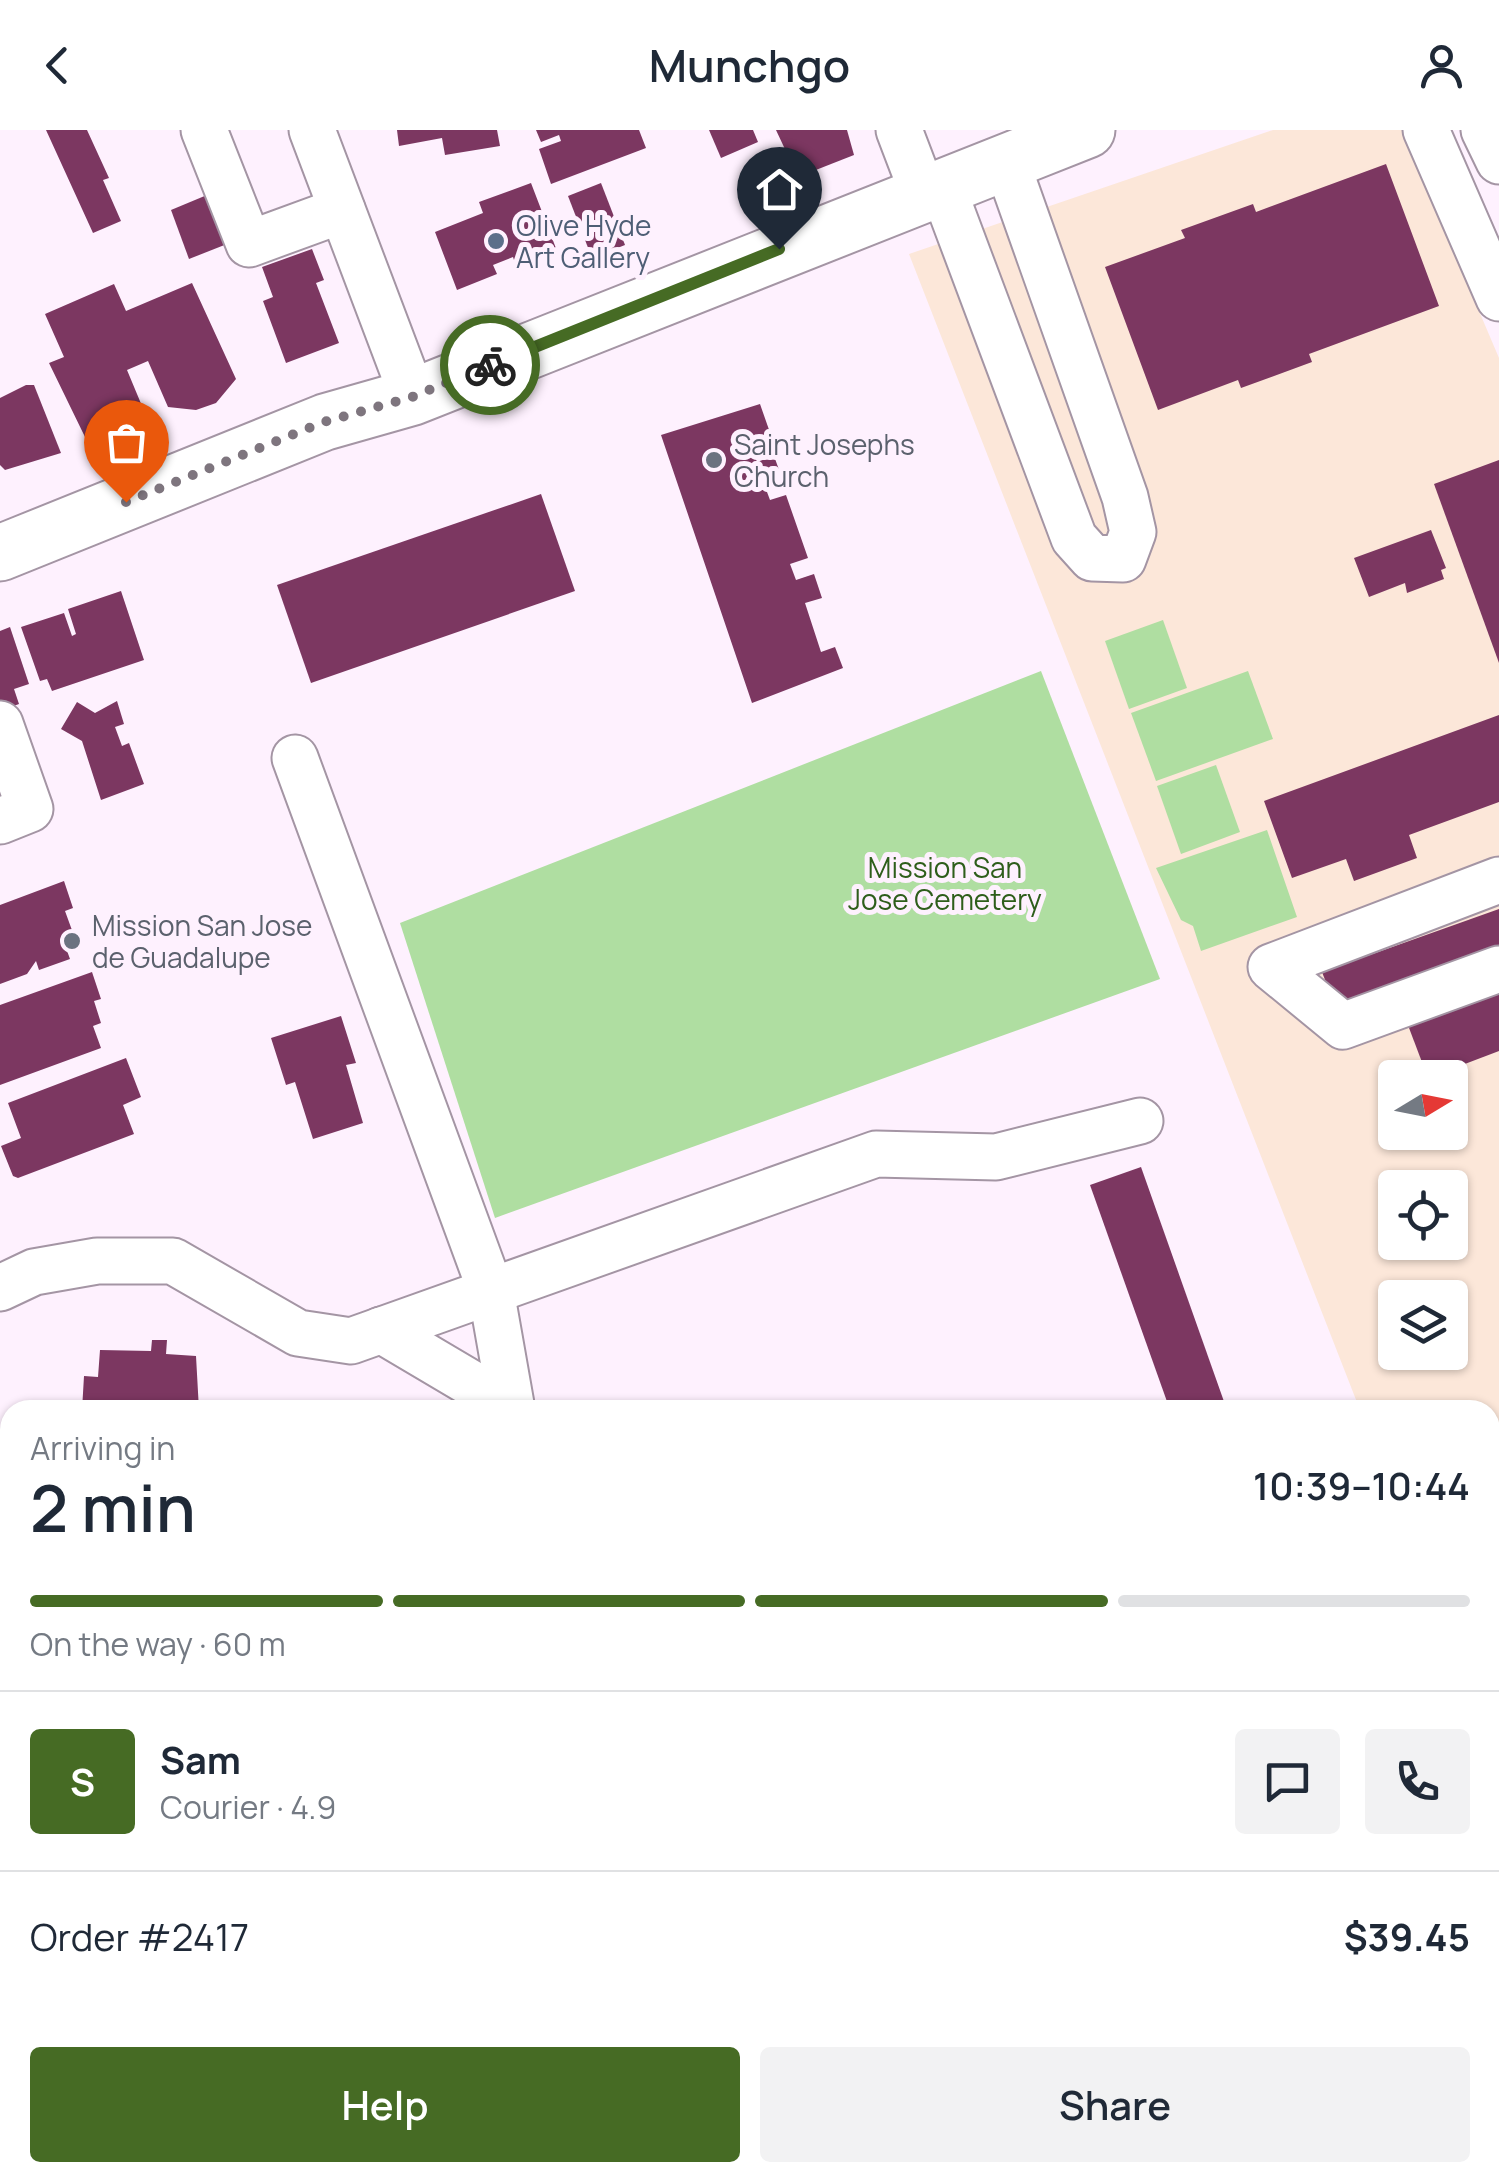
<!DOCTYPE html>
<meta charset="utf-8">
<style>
body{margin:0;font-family:Manrope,sans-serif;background:#f2f2f3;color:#1f2937;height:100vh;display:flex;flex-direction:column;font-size:38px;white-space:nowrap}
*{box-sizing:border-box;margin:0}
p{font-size:32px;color:#747a83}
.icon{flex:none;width:55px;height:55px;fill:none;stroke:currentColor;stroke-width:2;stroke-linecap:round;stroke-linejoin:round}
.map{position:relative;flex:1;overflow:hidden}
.details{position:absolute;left:0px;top:1270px;width:1500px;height:782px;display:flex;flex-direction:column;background:#fff;border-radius:30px 30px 0 0;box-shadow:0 2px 8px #0004}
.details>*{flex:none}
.needle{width:65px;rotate:80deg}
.controls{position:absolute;left:1378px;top:930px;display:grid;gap:20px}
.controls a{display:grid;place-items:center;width:90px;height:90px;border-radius:10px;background:#fff;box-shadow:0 2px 8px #0004;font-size:50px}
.pin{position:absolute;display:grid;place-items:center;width:85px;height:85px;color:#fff;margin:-102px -42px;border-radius:50% 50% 50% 0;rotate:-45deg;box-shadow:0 0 10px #0007}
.pin .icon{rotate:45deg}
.courier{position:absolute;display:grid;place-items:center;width:100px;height:100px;margin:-50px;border:8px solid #466b24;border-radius:50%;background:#fff;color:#222;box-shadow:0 2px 12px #0007}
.head em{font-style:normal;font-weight:600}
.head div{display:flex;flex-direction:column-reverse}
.head{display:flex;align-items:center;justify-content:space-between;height:170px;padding:0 30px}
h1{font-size:65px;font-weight:600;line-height:75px}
.bar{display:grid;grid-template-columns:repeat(4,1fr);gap:15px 10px;align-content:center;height:120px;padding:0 30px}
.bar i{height:12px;border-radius:8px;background:#e0e1e3}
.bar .selected{background:#466b24}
.bar p{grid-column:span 4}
.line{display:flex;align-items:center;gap:25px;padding:0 30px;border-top:2px solid #e0e1e3}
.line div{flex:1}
.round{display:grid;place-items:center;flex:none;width:105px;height:105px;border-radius:10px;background:#f2f2f3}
.button{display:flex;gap:20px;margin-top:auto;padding:20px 30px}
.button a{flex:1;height:115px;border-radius:10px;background:#466b24;color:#fff;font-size:40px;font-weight:600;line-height:115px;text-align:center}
.button a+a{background:#f2f2f3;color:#1f2937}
header{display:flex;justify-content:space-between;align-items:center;height:130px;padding:0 30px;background:#fff;font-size:45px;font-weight:600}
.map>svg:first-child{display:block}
.education{fill:#fce7d9;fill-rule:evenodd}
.green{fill:#afdea1}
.building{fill:#7c3761}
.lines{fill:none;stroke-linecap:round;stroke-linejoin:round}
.minor-casing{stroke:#a495a4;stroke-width:49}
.major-casing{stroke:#a495a4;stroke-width:59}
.minor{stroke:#fff;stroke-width:45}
.major{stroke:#fff;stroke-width:55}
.done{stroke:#7e757e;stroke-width:10;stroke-dasharray:0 18}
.route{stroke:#466b24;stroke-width:12}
.service-dot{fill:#5c6f8a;stroke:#fef1fe;stroke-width:4}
.worship-dot{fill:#6b7280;stroke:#fef1fe;stroke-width:4}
.labels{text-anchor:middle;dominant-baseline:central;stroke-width:10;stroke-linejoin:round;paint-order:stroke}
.service-label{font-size:28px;fill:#4e5e75;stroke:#fef1fe;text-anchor:start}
.worship-label{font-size:28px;fill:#5b616d;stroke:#fef1fe;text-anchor:start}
.park-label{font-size:28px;fill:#2e5e1b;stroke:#fef1fe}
</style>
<header><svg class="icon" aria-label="back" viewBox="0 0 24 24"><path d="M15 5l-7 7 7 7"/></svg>Munchgo<svg class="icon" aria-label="person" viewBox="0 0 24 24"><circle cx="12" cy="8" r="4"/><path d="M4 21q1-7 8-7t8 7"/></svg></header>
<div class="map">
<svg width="1499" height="2052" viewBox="0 0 1499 2052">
<rect width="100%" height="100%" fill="#fef1fe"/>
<!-- education -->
<path class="education" d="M1273,0H1402L1499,228V1636L1490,1613V1280H1360L909,124ZM1395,948H1450V1002H1395ZM1395,1058H1450V1112H1395ZM1395,1168H1450V1222H1395Z"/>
<!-- green -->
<g class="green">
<polygon points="1163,490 1187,558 1129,579 1105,511"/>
<polygon points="1041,541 1160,849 495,1088 400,793"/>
<polygon points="1248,541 1273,609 1156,651 1131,583"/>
<polygon points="1216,635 1240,702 1181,724 1157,656"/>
<polygon points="1267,700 1297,787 1201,821 1193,796 1181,790 1156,738"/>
</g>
<!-- building -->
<g class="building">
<polygon points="46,0 87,0 109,48 103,50 121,91 93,103"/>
<polygon points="397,0 497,0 500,16 445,25 442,8 399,16"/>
<polygon points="536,0 639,0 646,18 551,54 539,19 561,11 559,5 541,12"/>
<polygon points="709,0 753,0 758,12 721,28"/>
<polygon points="776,0 847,0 854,25 798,47"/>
<polygon points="1386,34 1439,176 1309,224 1312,232 1241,258 1238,250 1158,280 1105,137 1185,108 1181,100 1253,74 1256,82"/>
<polygon points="531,53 557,121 529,135 527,131 516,136 513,127 493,135 497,144 457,160 435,102 483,83 479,72"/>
<polygon points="601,53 625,115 592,128 568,66"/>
<polygon points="207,65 227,114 189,129 171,80"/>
<polygon points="312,119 324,150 316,153 339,213 286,233 263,171 273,167 262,137"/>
<polygon points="192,153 236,249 216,273 196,280 168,277 148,231 127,240 142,276 106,292 108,297 85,307 49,233 64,227 45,184 114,154 126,181"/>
<polygon points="26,255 34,255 61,323 5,340 0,335 0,268"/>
<polygon points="760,274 774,314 753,321 757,332 774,326 782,348 764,354 770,370 786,365 808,428 790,434 796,450 814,444 822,468 805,473 821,522 835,517 843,538 752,573 661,305"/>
<polygon points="1499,330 1499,533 1434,354"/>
<polygon points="541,364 575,461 311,553 277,455"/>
<polygon points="1431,400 1446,438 1441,440 1444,449 1407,463 1405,453 1369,467 1354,428"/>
<polygon points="121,461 144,530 52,561 47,549 40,551 21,497 64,483 72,506 76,504 68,479"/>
<polygon points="10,497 29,554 14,559 19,574 0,581 0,501"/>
<polygon points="117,571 124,594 115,597 122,616 129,613 144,654 101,670 82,611 61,599 77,572 95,583"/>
<polygon points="1499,585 1499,672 1409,705 1417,728 1354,751 1346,729 1292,748 1264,671"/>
<polygon points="64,751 73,778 65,781 73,803 62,807 70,829 39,840 36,831 27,844 0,854 0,775"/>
<polygon points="1499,779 1499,817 1335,876 1322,842"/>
<polygon points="92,842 101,869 94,871 101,893 93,896 101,918 0,955 0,875"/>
<polygon points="1499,856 1499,921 1428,948 1406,890"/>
<polygon points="341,886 356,933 346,935 363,993 313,1009 295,952 286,955 271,908"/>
<polygon points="126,928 141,967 123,975 134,1004 18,1048 13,1046 1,1016 21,1008 8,973"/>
<polygon points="1141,1037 1227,1280 1170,1280 1090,1055"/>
<polygon points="152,1210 167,1210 166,1224 196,1226 199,1280 82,1280 84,1246 98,1247 100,1220 151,1221"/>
<polygon points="1499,1314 1499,1387 1490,1373 1490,1320"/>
<polygon points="10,1545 10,1660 0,1657 0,1577"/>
<polygon points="10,1828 10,1939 0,1940 0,1830"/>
<polygon points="10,2003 10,2042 98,2043 88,2047 90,2052 0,2052 0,2006"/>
<polygon points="1101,2042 1104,2052 990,2052 988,2046"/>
<polygon points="1171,2042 1292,2042 1295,2052 1174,2052"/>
<polygon points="1326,2042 1427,2042 1427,2043 1401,2052 1330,2052"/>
</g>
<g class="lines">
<defs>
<g id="minor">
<polyline points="204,0 249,114 342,80"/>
<polyline points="312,0 413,267"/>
<polyline points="899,0 923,63"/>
<polyline points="1426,0 1499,168"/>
<polyline points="1484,0 1499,31"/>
<polyline points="942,56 1074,408 1092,428 1123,429 1133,402 1125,367 1006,31"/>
<polyline points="0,594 30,679 0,691"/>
<polyline points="295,628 491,1161 512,1280"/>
<polyline points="1499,750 1271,837 1343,896 1499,839"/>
<polyline points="0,1158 34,1142 97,1131 173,1131 298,1203 351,1211 876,1024 996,1027 1140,991"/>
<polyline points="381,1200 511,1277"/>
<polyline points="1490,1654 1499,1651"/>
<polyline points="0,1751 10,1751"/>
<polyline points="1490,1775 1499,1801"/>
<polyline points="916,2042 919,2052"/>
<polyline points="644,2052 701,2042"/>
</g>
<polyline id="major" points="0,423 325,292 413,267 1087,0"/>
</defs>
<!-- minor casing -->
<use href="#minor" class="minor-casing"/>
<!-- major casing -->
<use href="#major" class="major-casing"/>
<!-- minor -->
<use href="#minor" class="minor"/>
<!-- major -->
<use href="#major" class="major"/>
</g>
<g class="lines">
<!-- done -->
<polyline class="done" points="126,372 324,292 412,267 490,235"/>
<!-- route -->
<polyline class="route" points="490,235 779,119"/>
</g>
<!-- markers -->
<circle class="service-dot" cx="496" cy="111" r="10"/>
<g class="worship-dot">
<circle cx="714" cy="330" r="10"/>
<circle cx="72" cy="811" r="10"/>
</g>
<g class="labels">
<!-- service labels -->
<g class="service-label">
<text x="516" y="95">Olive Hyde<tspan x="516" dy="32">Art Gallery</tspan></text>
</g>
<!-- worship labels -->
<g class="worship-label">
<text x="734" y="314">Saint Josephs<tspan x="734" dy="32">Church</tspan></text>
<text x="92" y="795">Mission San Jose<tspan x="92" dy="32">de Guadalupe</tspan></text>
</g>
<!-- park labels -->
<g class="park-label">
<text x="945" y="737">Mission San<tspan x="945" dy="32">Jose Cemetery</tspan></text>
</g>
</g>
</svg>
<div class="controls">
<a><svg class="needle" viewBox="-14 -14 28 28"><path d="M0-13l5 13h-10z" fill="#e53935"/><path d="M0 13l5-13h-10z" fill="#747a83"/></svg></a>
<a><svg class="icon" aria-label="locate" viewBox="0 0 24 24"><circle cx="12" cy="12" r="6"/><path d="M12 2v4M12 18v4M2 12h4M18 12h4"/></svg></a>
<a><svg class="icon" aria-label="layers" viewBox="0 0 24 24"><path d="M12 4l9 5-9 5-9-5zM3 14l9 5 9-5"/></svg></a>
</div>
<div class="pin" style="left:126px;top:372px;background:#ea580c"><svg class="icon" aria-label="bag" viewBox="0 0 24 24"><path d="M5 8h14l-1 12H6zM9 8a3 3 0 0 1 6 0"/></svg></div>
<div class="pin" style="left:779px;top:119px;background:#1f2937"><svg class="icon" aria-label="home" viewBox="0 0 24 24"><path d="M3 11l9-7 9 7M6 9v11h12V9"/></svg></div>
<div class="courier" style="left:490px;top:235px"><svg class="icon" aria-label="bike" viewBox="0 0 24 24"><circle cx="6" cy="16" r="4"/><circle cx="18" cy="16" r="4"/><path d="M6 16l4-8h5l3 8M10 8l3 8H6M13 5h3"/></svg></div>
<section class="details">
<div class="head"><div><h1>2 min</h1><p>Arriving in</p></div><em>10:39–10:44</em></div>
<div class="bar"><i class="selected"></i><i class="selected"></i><i class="selected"></i><i></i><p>On the way · 60 m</p></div>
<div class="line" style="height:180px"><b class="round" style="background:#466b24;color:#fff">S</b><div><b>Sam</b><p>Courier · 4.9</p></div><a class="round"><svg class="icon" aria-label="chat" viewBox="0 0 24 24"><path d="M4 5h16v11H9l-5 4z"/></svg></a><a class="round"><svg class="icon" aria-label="phone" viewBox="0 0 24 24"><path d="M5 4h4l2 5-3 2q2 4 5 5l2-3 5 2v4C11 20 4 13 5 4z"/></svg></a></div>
<div class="line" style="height:130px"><div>Order #2417</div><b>$39.45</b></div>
<div class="button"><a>Help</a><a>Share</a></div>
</section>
</div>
